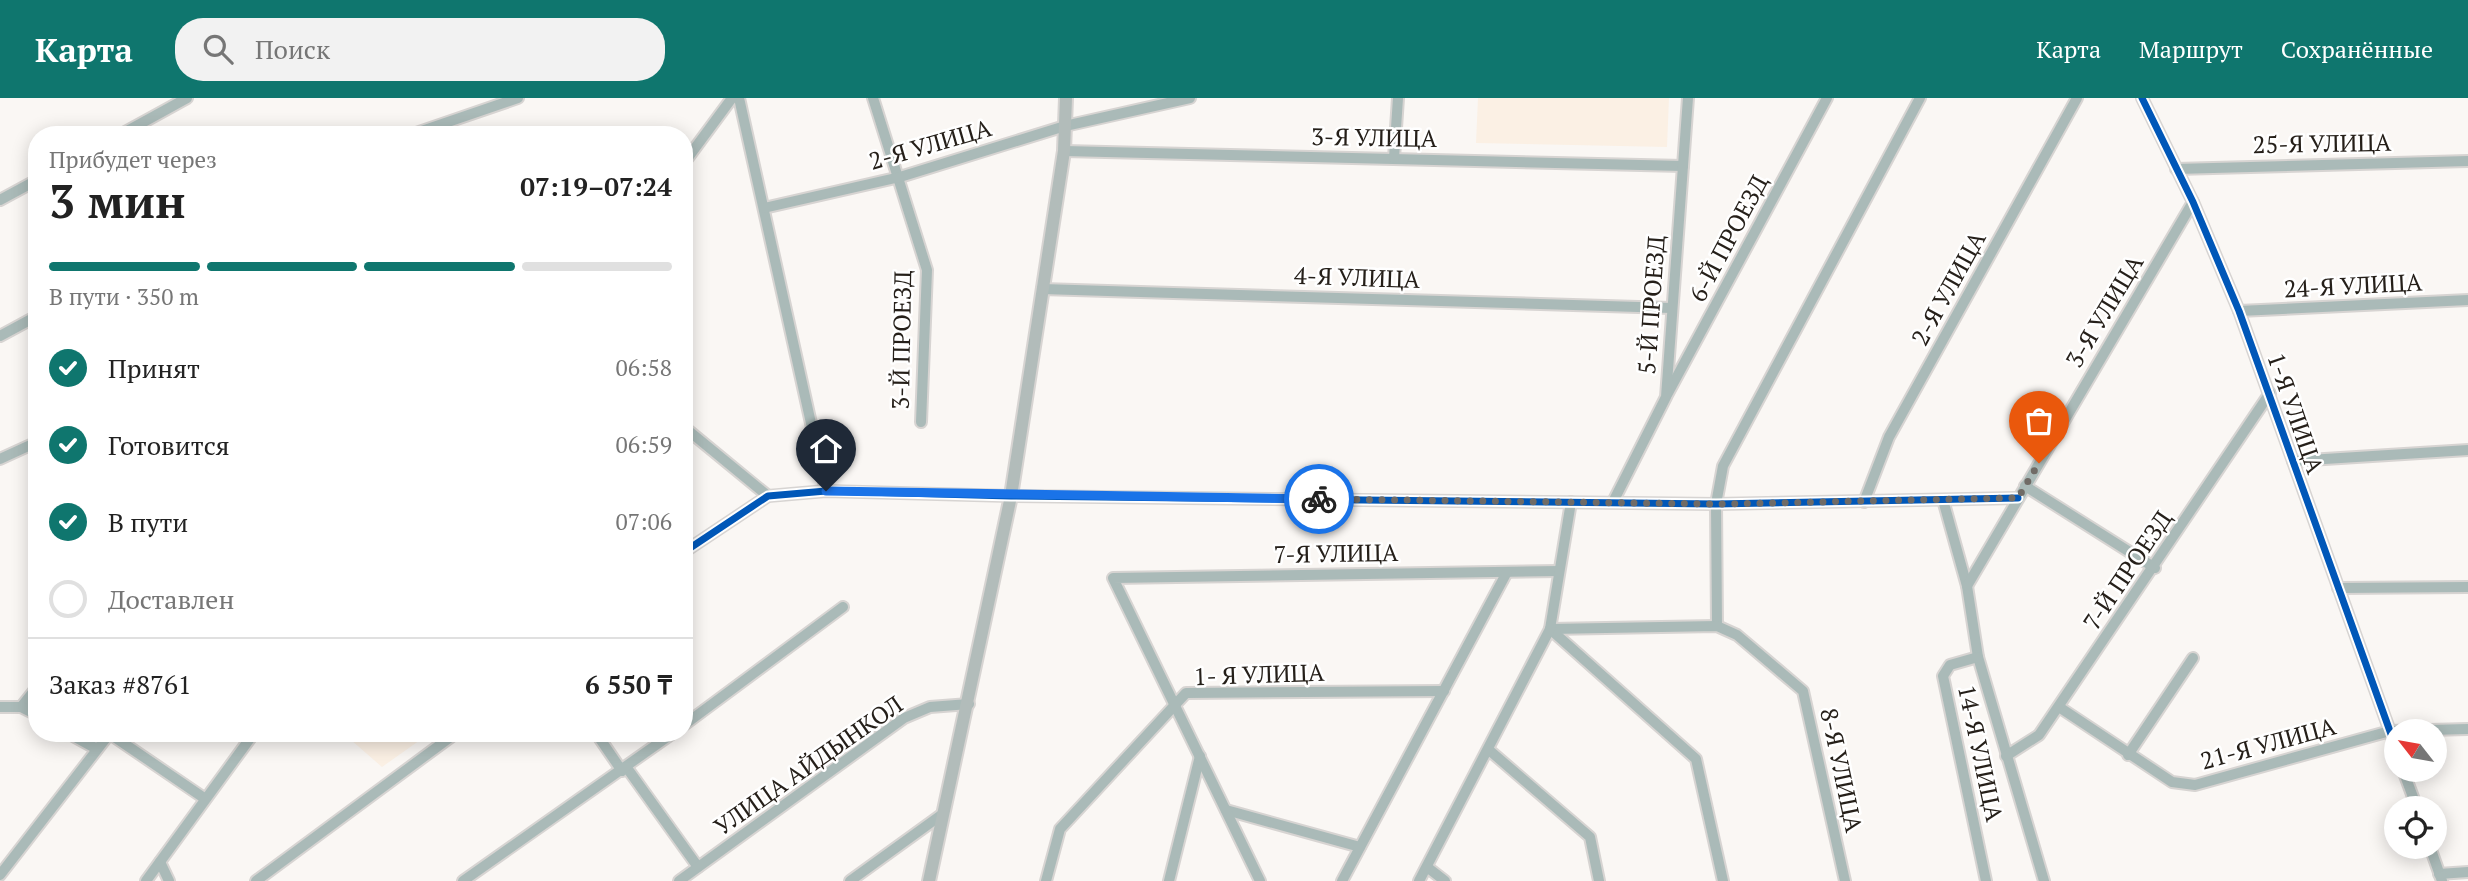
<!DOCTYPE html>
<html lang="ru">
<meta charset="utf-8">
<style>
body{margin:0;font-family:"PT Serif",serif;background:#f2f2f2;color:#222;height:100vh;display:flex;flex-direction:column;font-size:26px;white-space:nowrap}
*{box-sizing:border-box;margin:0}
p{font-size:23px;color:#767676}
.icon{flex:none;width:38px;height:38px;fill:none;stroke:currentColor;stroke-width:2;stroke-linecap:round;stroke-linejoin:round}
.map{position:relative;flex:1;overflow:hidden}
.details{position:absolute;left:28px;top:28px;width:665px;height:616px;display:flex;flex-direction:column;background:#fff;border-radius:28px;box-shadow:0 4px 18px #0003}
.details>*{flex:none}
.needle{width:46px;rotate:301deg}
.fabs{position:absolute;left:2384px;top:621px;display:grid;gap:14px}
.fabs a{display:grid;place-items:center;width:63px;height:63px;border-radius:50%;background:#fff;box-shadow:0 4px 18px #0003;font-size:35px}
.pin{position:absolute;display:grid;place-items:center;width:60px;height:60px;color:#fff;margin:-72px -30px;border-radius:50% 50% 50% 0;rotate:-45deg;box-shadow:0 0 7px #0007}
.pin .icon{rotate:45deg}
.courier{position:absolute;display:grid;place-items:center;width:70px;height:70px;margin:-35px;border:5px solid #1a73e8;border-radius:50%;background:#fff;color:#222;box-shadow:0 2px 9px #0007}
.headline em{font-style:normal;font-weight:600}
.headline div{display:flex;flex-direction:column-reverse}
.headline{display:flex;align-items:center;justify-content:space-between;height:119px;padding:0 21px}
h1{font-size:46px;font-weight:600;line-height:52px}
.bar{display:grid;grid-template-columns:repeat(4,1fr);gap:10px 7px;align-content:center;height:84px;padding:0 21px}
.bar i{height:9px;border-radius:5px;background:#e0e0e0}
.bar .on{background:#0f766e}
.bar p{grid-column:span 4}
.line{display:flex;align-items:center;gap:18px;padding:0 21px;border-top:2px solid #e0e0e0}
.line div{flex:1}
ol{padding:0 21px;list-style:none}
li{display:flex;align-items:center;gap:21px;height:77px}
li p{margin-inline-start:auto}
li .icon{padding:7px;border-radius:50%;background:#0f766e;color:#fff;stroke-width:4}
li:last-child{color:#767676}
li i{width:38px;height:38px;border:4px solid #e0e0e0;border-radius:50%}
header{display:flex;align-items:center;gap:42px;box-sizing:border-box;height:98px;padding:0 35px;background:#0f766e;color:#fff}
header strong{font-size:33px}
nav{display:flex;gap:38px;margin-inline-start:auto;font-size:24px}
.search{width:490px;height:63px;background:#f2f2f2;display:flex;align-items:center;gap:18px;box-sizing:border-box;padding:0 24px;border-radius:28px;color:#767676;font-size:26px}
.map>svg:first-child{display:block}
.built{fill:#fbf0e4}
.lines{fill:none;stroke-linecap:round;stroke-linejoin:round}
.minor-casing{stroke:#d7d4d2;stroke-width:14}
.major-casing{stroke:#d7d4d2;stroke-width:16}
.minor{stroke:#aabab8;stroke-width:10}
.major{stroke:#b2bcba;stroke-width:12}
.cycleway-casing{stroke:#fff;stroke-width:11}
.cycleway{stroke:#0057b8;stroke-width:7}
.done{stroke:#706b66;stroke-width:7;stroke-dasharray:0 12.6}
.route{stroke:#1a73e8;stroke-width:9}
.labels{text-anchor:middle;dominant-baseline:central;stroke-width:5;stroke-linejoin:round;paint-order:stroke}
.street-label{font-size:24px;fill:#251f19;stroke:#fff}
</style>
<header>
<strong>Карта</strong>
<div class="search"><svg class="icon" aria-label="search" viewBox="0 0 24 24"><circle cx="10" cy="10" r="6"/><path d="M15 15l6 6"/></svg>Поиск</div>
<nav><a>Карта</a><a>Маршрут</a><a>Сохранённые</a></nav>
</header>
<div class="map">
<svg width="2468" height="783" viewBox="0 0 2468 783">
<rect width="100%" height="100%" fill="#faf7f4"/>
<!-- built -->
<g class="built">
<polygon points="1478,0 1669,0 1667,49 1476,45"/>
<polygon points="343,635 430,635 382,669"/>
</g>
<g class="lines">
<defs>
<g id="minor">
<polyline points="739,0 826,393"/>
<polyline points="873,0 927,172 921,324"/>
<polyline points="2142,0 2193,104 2239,213 2396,650"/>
<polyline points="120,37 187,0"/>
<polyline points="410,37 518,0"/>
<polyline points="1064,53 1683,68"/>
<polyline points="1394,60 1398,0"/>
<polyline points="684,65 732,0"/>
<polyline points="2176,71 2468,63"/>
<polyline points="0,102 37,82"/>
<polyline points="764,110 900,79 1065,28 1190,0"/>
<polyline points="1042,191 1671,210"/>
<polyline points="2239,213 2468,202"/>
<polyline points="0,238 37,218"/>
<polyline points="1667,297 1827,0"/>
<polyline points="684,329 768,398"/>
<polyline points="0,361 37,344"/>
<polyline points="2293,363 2468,352"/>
<polyline points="2025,388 2155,470"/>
<polyline points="1943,402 1967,488 1978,559 2044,783"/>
<polyline points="1613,404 1666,299 1688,0"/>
<polyline points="1864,404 1889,339 2077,0"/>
<polyline points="684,454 768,398 826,393 1011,398 1716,406 2018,400"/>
<polyline points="1967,488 2193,104"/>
<polyline points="2338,490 2468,489"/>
<polyline points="1717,528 1716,406 1723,368 1920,0"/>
<polyline points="1550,531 1717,528 1737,537 1803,593 1845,783"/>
<polyline points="1550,531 1696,661 1723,783"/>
<polyline points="1978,559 1950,567 1943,578 1986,783"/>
<polyline points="0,609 21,609 37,589"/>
<polyline points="21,609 37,617"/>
<polyline points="2059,609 2172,684 2195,687 2390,633 2468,631"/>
<polyline points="684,627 843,509"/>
<polyline points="68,635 97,651"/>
<polyline points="596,635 622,673"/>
<polyline points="110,636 204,700"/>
<polyline points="1489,652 1590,739 1599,783"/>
<polyline points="2128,657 2193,560"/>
<polyline points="2006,658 2039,637 2270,295"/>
<polyline points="627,670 698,769"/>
<polyline points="2403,672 2417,710"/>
<polyline points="1226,712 1360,749"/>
<polyline points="2430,749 2442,783"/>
<polyline points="160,764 169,783"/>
<polyline points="1427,769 1445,783"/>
<polyline points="2439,776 2468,774"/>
<polyline points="0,777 110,635"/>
<polyline points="146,783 254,635"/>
<polyline points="256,783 456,635"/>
<polyline points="463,783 673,635"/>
<polyline points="679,783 904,620 930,609 969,606"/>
<polyline points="850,783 944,715"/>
<polyline points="1046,783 1060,731 1186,595 1444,593"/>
<polyline points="1169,783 1200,658"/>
<polyline points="1260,783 1113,480 1559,473"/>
<polyline points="1342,783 1507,474"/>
<polyline points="1419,783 1550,531 1571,404"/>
</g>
<polyline id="major" points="929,783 1011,398 1064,53 1066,0"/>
</defs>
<!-- minor casing -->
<use href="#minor" class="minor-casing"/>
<!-- major casing -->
<use href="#major" class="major-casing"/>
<!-- minor -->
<use href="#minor" class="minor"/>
<!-- major -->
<use href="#major" class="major"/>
<defs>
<g id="cycleway">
<polyline points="2142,0 2193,104 2239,213 2396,650"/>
<polyline points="684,454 768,398 826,393 1011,398 1716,406 2018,400"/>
</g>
</defs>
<!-- cycleway casing -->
<use href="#cycleway" class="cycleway-casing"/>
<!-- cycleway -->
<use href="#cycleway" class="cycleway"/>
</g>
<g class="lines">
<!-- done -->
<polyline class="done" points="1319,401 1716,406 2018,400 2039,365"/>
<!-- route -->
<polyline class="route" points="826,393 1319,401"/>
</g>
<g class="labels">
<!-- street labels -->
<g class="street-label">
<text transform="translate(1374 39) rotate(1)">3-Я УЛИЦА</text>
<text transform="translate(2322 45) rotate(-1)">25-Я УЛИЦА</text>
<text transform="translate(930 46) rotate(-16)">2-Я УЛИЦА</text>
<text transform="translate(1728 140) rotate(-62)">6-Й ПРОЕЗД</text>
<text transform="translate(1357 179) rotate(2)">4-Я УЛИЦА</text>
<text transform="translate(2353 187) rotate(-3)">24-Я УЛИЦА</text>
<text transform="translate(1948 190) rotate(-61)">2-Я УЛИЦА</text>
<text transform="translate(1651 207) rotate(-86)">5-Й ПРОЕЗД</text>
<text transform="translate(2104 213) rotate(-59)">3-Я УЛИЦА</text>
<text transform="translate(901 242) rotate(-89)">3-Й ПРОЕЗД</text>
<text transform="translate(2296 315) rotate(71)">1-Я УЛИЦА</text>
<text transform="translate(1336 455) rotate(-1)">7-Я УЛИЦА</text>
<text transform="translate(2127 472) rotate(-56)">7-Й ПРОЕЗД</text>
<text transform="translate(1259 576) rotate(-2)">1- Я УЛИЦА</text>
<text transform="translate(2268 645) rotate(-15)">21-Я УЛИЦА</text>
<text transform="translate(1981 655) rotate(78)">14-Я УЛИЦА</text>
<text transform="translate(808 667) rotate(-35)">УЛИЦА АЙДЫНКОЛ</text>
<text transform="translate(1842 672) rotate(78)">8-Я УЛИЦА</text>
</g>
</g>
</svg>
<div class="fabs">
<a><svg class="needle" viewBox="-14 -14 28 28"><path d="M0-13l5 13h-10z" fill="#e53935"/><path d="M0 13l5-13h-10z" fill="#767676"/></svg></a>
<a><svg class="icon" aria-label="locate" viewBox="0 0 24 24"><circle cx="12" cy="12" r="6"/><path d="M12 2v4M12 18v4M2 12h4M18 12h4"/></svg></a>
</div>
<div class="pin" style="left:2039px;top:365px;background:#ea580c"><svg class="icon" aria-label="bag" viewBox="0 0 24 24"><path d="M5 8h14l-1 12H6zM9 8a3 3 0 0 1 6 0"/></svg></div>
<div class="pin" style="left:826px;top:393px;background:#1f2937"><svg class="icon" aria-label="home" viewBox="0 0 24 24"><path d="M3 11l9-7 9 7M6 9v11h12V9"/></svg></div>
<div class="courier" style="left:1319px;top:401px"><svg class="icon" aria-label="bike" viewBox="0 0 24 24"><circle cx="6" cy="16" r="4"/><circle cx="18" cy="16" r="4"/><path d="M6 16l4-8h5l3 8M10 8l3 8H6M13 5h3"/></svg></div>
<section class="details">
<div class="headline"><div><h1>3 мин</h1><p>Прибудет через</p></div><em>07:19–07:24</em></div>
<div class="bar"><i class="on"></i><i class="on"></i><i class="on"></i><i></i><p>В пути · 350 m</p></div>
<ol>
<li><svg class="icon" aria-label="check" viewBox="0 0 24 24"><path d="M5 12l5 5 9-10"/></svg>Принят<p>06:58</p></li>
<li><svg class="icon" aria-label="check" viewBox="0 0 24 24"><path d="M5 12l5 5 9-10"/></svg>Готовится<p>06:59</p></li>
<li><svg class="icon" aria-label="check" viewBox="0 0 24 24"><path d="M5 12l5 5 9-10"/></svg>В пути<p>07:06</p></li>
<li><i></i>Доставлен</li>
</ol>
<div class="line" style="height:91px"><div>Заказ #8761</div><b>6 550 ₸</b></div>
</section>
</div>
